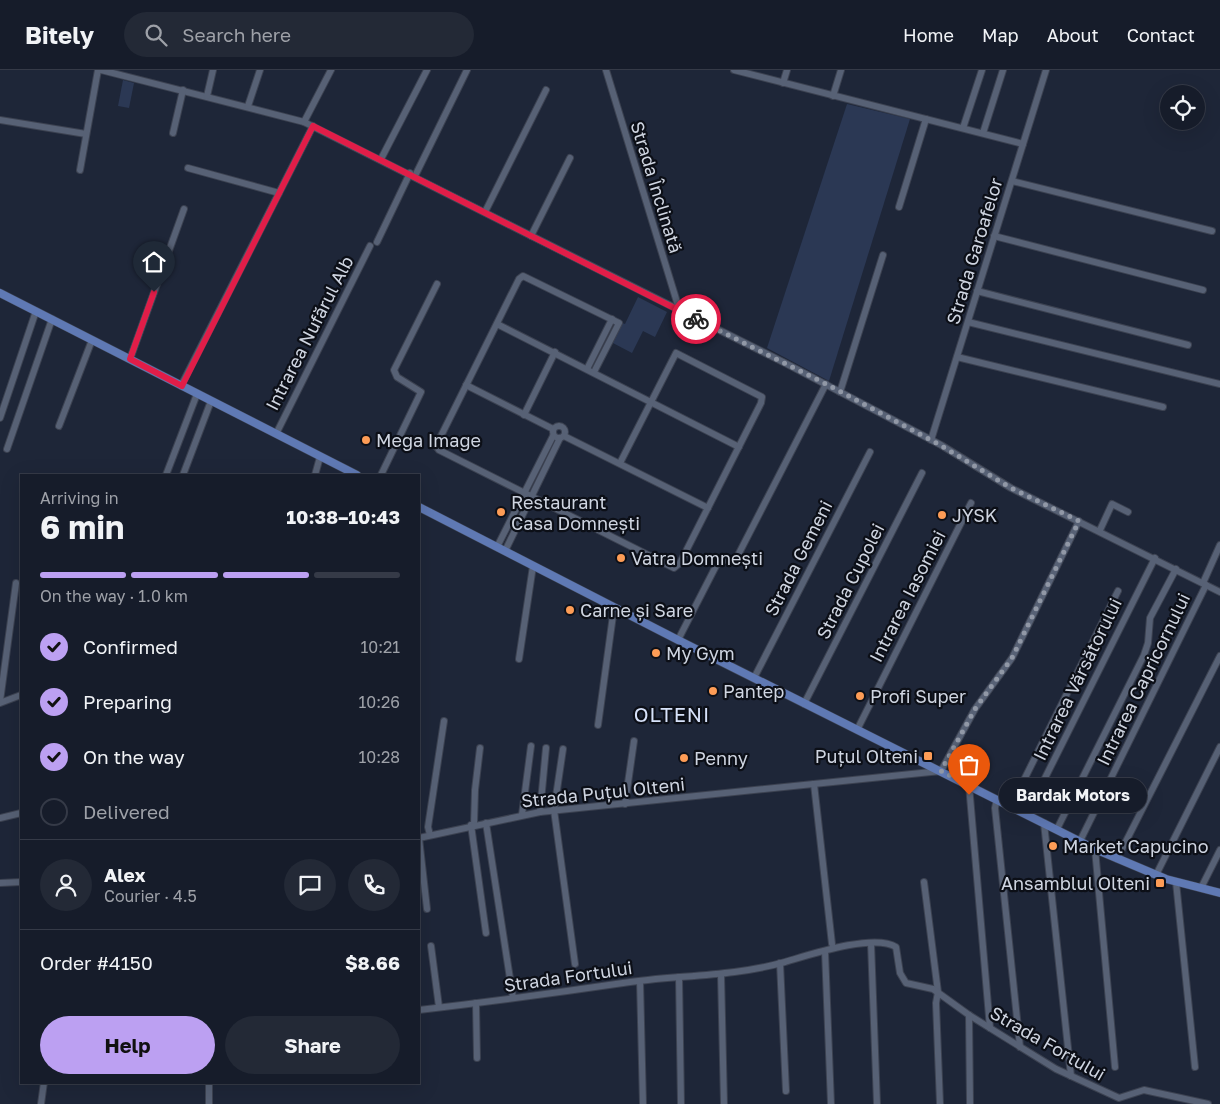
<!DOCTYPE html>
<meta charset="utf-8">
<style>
body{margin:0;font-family:"Golos Text",sans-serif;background:#232936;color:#f1f3f6;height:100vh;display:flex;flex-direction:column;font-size:19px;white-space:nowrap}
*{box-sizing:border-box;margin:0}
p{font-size:16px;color:#9ea1a8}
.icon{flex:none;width:28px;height:28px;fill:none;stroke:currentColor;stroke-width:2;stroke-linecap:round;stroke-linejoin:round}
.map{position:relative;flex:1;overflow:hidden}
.side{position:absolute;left:20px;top:404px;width:400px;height:610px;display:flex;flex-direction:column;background:#161c2a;border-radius:0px;box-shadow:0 5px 20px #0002,0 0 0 1px #353a47}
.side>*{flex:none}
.tools{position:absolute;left:1160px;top:15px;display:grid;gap:10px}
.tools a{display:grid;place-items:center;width:45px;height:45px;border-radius:50%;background:#161c2a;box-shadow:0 5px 20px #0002,0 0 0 1px #353a47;font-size:25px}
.pin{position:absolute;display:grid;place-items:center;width:42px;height:42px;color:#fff;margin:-51px -21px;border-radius:50% 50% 50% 0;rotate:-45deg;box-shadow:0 0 5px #0007}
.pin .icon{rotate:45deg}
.courier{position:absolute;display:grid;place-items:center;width:50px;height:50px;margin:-25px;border:4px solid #e11d48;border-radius:50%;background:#fff;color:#222;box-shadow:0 1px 6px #0007}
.bubble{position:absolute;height:35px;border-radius:18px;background:#161c2a;box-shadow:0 5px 20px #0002,0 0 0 1px #353a47;font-size:16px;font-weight:700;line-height:35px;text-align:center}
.headline em{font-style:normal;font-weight:700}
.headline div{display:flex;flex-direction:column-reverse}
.headline{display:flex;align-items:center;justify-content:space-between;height:85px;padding:0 20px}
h1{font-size:32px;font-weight:700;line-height:38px}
.bar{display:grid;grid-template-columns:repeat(4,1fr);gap:8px 5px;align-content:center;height:60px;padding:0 20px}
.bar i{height:6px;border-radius:4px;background:#353a47}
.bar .active{background:#bca0f2}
.bar p{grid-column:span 4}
.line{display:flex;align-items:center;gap:12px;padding:0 20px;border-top:1px solid #353a47}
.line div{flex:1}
.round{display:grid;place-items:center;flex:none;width:52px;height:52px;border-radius:26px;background:#232936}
ol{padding:0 20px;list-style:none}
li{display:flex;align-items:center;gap:15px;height:55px}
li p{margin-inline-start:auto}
li .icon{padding:5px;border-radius:50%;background:#bca0f2;color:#111;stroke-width:4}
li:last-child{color:#9ea1a8}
li i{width:28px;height:28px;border:2px solid #353a47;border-radius:50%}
.cta{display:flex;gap:10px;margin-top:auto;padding:10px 20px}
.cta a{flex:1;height:58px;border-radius:30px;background:#bca0f2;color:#111;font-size:20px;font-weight:700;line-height:58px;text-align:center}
.cta a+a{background:#232936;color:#f1f3f6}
header{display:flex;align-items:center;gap:30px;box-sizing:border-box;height:70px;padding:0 25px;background:#161c2a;border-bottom:1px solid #353a47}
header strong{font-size:24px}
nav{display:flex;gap:28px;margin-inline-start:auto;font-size:18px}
.search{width:350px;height:45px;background:#232936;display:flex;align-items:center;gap:12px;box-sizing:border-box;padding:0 18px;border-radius:28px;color:#9ea1a8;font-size:19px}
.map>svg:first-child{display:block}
.green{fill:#2b3854}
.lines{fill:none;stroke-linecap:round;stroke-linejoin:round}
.minor-casing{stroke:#3c4251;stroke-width:8}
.major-casing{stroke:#3c4251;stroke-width:9}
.minor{stroke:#576175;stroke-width:6}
.major{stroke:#5f79b4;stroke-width:8}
.done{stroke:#9198a6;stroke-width:5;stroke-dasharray:0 9}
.route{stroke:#e11d48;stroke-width:6}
.poi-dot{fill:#fd9c56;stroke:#0c0f17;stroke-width:2}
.labels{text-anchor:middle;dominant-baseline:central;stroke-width:4.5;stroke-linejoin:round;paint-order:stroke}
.street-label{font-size:18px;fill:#cfd5e1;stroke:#0c0f17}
.poi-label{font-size:18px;fill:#cfd5e1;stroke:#0c0f17;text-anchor:start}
.quarter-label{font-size:20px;letter-spacing:1px;fill:#d7e2fa;stroke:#0c0f17}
</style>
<header>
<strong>Bitely</strong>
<div class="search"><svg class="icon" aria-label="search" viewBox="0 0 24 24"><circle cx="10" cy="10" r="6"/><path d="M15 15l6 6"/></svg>Search here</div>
<nav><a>Home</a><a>Map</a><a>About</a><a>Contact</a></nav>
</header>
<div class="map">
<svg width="1220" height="1034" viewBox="0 0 1220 1034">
<rect width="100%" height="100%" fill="#1e2638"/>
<!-- green -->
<g class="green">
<polygon points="123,10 134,13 129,38 118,36"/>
<polygon points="847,34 910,49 829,311 767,278"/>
<polygon points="638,227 667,242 655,267 643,261 632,283 611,272 620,252 625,254"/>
</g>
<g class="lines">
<defs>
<g id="minor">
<polyline points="101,0 304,52 785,293 941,375 1011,418 1220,522"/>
<polyline points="606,0 680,242"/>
<polyline points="734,0 1023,74"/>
<polyline points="783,13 787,0"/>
<polyline points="207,26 213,0"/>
<polyline points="833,26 841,0"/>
<polyline points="248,36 260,0"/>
<polyline points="0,50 86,64"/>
<polyline points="304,52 331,0"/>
<polyline points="963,58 982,0"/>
<polyline points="173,63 183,20"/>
<polyline points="983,63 1003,0"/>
<polyline points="381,89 427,0"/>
<polyline points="188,98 279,123"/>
<polyline points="80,100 98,0"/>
<polyline points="415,106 467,0"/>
<polyline points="1012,111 1212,161"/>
<polyline points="899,137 926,49"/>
<polyline points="485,142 546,20"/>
<polyline points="531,166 570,88"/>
<polyline points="994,166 1203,220"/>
<polyline points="377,172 410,103"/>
<polyline points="977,221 1188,275"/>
<polyline points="968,252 1220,314"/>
<polyline points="497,254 739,377"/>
<polyline points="957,287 1163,337"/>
<polyline points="130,289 184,139"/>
<polyline points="587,299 612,249"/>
<polyline points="594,302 619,253 523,206 519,209 436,376 439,380 674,498 680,493 761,333 762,327 676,283 620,393"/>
<polyline points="466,315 553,359"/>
<polyline points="181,316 313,56"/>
<polyline points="840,322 883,185"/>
<polyline points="524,345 555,282"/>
<polyline points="0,348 36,241"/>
<circle cx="559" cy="362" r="6"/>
<polyline points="59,356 92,270"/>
<polyline points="276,364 370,176"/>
<polyline points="564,366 708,438"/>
<polyline points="931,370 1046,0"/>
<polyline points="7,379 52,249"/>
<polyline points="166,405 197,324"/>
<polyline points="183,405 211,331"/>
<polyline points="315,405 320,387"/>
<polyline points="381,405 421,322 397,307 394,300 437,214"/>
<polyline points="1100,460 1112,434 1128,442"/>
<polyline points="497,477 553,366"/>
<polyline points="505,481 560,368"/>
<polyline points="1203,513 1220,475"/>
<polyline points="678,570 717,494 724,490 735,491 826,314"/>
<polyline points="519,589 533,496"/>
<polyline points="754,608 870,382"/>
<polyline points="0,631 16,513"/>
<polyline points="0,633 21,625"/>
<polyline points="804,634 922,403"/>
<polyline points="598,655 614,538"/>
<polyline points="857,660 971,433"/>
<polyline points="563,679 554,740 575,894"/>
<polyline points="814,714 832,874"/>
<polyline points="969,715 990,958"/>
<polyline points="997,729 995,738 1020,977"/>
<polyline points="625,734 634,671"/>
<polyline points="1011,736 1118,521"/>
<polyline points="540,742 546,678"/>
<polyline points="1027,744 1155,488"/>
<polyline points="522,745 531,676"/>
<polyline points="0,748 21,743"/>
<polyline points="486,753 513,928"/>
<polyline points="1044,753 1071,1006"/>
<polyline points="471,755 486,863"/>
<polyline points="474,755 475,720 480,678"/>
<polyline points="1057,759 1144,585 1148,573 1150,548 1176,499"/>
<polyline points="430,765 428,757 444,651"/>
<polyline points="419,768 540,742 941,701 975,639 1012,588 1079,451"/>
<polyline points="419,768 427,839"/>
<polyline points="1080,771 1206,515"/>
<polyline points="1095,779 1115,997"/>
<polyline points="1117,789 1220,586"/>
<polyline points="1156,805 1220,677"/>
<polyline points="924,812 938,922 936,933 940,1034"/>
<polyline points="1176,812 1195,997"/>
<polyline points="0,813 21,812"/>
<polyline points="1201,818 1220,780"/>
<polyline points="871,873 877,1034"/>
<polyline points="431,876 439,937"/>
<polyline points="825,881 831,1034"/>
<polyline points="780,893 786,1021"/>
<polyline points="721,904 724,1034"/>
<polyline points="679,907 681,1034"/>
<polyline points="640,911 643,1034"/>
<polyline points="476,933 477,988"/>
<path d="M419,940C487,932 555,923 623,913C676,905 732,907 785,892C809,885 874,863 896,877L900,903L906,913L933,919L969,945L1056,999L1119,1028L1144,1020L1208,1034"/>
<polyline points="969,945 970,1034"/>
<polyline points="209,1012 209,1034"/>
<polyline points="41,1034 44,1012"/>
</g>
<g id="major">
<polyline points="0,223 357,405"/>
<polyline points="419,437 680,571 1095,779 1166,809 1220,823"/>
</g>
</defs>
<!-- minor casing -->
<use href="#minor" class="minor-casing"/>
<!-- major casing -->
<use href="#major" class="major-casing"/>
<!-- minor -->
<use href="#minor" class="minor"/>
<!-- major -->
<use href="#major" class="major"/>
</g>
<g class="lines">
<!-- done -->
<polyline class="done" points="696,249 826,314 940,375 1011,418 1079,451 1012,588 975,639 941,701 969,715 969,725"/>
<!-- route -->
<polyline class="route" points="154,222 130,289 182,316 313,56 696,249"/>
</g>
<!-- markers -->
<g class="poi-dot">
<circle cx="366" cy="370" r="5"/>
<circle cx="501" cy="442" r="5"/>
<circle cx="942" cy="445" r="5"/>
<circle cx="621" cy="488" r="5"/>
<circle cx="570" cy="540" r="5"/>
<circle cx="656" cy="583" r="5"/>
<circle cx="713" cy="621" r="5"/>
<circle cx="860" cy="626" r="5"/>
<rect x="923" y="681" width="10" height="10" rx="2.5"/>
<circle cx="684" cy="688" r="5"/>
<circle cx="1053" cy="776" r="5"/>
<rect x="1155" y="808" width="10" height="10" rx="2.5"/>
</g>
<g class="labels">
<!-- street labels -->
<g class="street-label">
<text transform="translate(657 117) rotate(73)">Strada Înclinată</text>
<text transform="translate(974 181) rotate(-73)">Strada Garoafelor</text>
<text transform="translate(309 263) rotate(-63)">Intrarea Nufărul Alb</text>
<text transform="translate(798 488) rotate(-63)">Strada Gemeni</text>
<text transform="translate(850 511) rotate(-63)">Strada Cupolei</text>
<text transform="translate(907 526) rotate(-63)">Intrarea Iasomiei</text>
<text transform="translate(1077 609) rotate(-64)">Intrarea Vărsătorului</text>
<text transform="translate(1143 609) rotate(-64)">Intrarea Capricornului</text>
<text transform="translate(603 722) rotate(-6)">Strada Puțul Olteni</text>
<text transform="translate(568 906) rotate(-8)">Strada Fortului</text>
<text transform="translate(1048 973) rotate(30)">Strada Fortului</text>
</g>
<!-- poi labels -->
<g class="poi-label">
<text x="376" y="370">Mega Image</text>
<text x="511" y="432">Restaurant<tspan x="511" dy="21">Casa Domnești</tspan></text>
<text x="952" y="445">JYSK</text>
<text x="631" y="488">Vatra Domnești</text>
<text x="580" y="540">Carne și Sare</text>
<text x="666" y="583">My Gym</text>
<text x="723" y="621">Pantep</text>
<text x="870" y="626">Profi Super</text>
<text x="918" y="686" text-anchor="end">Puțul Olteni</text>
<text x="694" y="688">Penny</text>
<text x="1063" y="776">Market Capucino</text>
<text x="1150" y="813" text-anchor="end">Ansamblul Olteni</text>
</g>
<!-- quarter labels -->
<g class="quarter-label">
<text x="672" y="644">OLTENI</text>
</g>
</g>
</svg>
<div class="tools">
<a><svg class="icon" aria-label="locate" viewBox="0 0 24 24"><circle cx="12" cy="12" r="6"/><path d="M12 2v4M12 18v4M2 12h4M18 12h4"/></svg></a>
</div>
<div class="pin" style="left:969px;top:725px;background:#ea580c"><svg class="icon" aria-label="bag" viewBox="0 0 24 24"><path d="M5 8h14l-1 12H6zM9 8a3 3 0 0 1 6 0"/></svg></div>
<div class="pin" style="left:154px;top:222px;background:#1f2937"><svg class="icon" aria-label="home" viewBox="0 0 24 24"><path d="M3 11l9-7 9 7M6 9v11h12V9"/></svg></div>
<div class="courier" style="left:696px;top:249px"><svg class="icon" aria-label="bike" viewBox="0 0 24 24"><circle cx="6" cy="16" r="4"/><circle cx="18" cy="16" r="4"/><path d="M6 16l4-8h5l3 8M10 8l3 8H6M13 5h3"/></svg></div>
<div class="bubble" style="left:999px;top:708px;width:148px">Bardak Motors</div>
<section class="side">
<div class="headline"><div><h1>6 min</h1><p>Arriving in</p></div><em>10:38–10:43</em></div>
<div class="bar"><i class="active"></i><i class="active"></i><i class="active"></i><i></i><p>On the way · 1.0 km</p></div>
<ol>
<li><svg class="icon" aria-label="check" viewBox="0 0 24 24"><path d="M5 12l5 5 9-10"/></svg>Confirmed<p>10:21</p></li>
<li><svg class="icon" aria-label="check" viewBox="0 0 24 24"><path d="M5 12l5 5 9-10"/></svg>Preparing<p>10:26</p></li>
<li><svg class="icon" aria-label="check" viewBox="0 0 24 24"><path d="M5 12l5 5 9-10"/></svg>On the way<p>10:28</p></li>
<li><i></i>Delivered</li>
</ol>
<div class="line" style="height:90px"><a class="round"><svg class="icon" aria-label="person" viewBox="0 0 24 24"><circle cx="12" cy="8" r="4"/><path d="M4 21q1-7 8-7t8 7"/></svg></a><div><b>Alex</b><p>Courier · 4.5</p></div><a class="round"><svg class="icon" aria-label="chat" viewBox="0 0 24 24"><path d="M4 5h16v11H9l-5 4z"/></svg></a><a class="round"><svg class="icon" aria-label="phone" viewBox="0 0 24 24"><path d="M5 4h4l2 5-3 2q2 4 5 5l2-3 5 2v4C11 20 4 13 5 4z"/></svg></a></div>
<div class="line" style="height:65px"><div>Order #4150</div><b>$8.66</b></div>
<div class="cta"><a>Help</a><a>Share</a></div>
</section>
</div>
